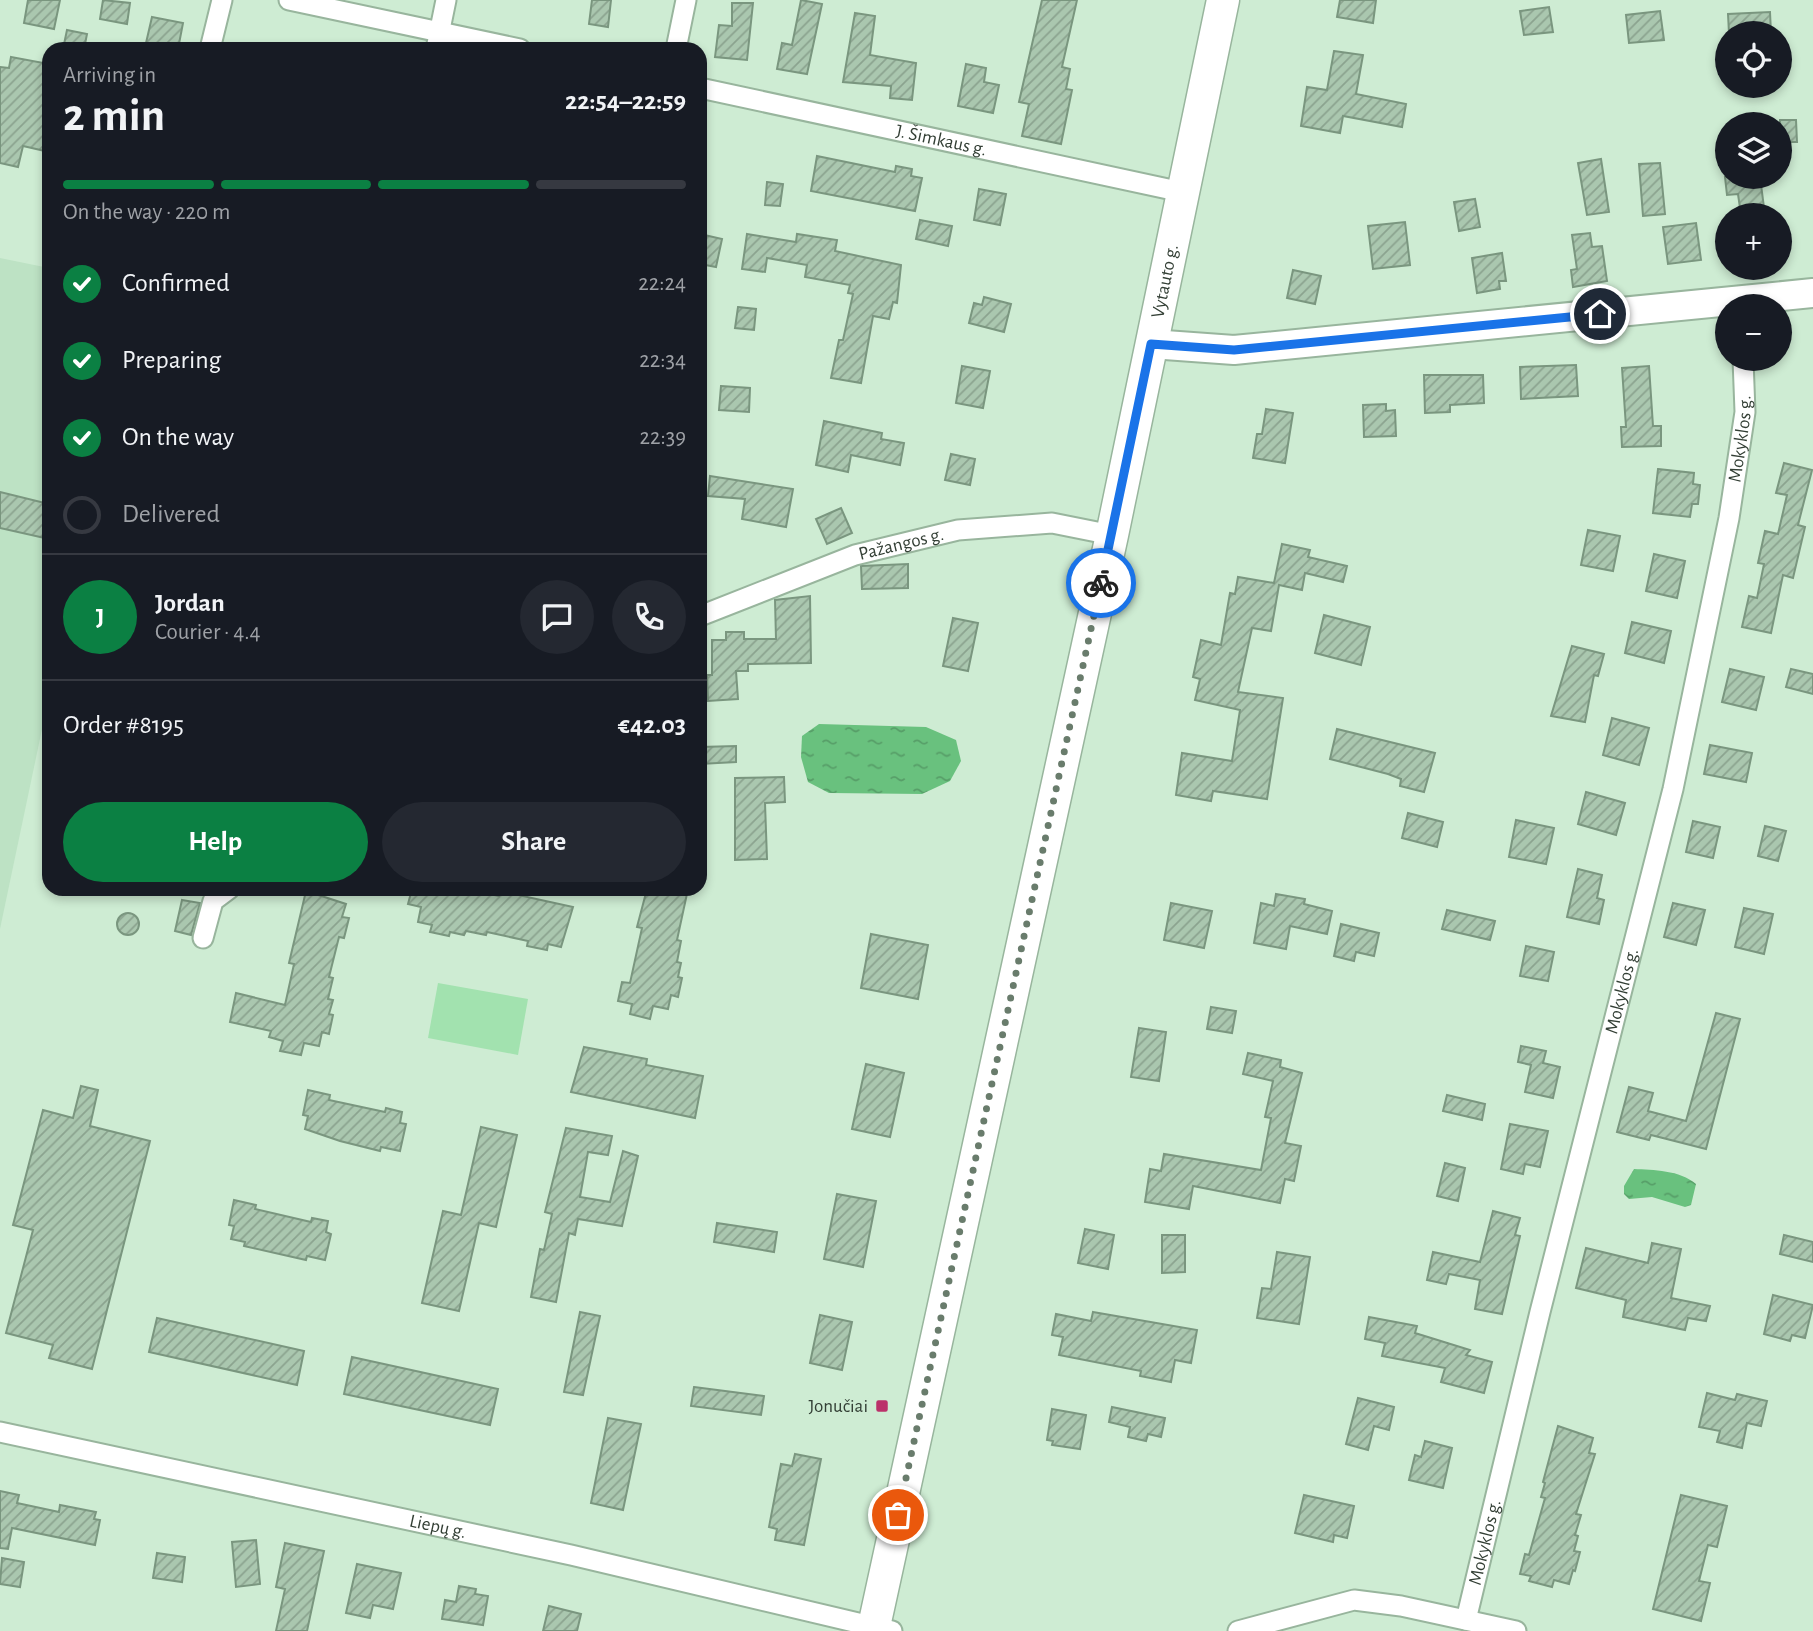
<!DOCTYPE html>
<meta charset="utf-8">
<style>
body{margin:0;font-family:"Alegreya Sans",sans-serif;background:#242831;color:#f1f3f6;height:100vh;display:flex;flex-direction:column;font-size:26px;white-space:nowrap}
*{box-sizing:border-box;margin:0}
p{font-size:23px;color:#9ea1a6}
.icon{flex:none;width:38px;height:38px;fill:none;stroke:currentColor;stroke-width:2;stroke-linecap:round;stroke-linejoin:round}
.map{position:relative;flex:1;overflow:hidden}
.panel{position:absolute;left:42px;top:42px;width:665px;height:854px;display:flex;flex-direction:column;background:#171b24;border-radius:21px;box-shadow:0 4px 10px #0003}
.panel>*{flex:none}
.fabs{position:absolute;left:1715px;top:21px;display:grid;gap:14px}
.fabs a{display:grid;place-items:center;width:77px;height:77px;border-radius:50%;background:#171b24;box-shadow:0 4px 10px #0003;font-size:35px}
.pin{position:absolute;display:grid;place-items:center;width:60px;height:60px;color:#fff;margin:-30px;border:4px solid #fff;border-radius:50%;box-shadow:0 2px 7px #0007}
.courier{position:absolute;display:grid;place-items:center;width:70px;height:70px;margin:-35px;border:5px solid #1a73e8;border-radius:50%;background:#fff;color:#222;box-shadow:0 2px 9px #0007}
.overview em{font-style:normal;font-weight:700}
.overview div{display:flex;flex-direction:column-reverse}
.overview{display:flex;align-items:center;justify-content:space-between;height:119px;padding:0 21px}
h1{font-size:46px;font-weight:700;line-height:52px}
.bar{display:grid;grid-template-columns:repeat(4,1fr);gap:10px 7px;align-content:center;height:84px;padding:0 21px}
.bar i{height:9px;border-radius:5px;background:#363941}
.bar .selected{background:#0b8043}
.bar p{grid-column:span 4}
.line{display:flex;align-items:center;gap:18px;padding:0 21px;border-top:2px solid #363941}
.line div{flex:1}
.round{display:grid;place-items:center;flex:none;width:74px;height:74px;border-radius:37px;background:#242831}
ol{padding:0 21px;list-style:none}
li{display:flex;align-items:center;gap:21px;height:77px}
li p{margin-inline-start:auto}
li .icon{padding:7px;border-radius:50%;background:#0b8043;color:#fff;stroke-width:4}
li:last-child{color:#9ea1a6}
li i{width:38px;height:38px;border:4px solid #363941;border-radius:50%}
.button{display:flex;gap:14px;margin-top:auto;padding:14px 21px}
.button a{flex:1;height:80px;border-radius:42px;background:#0b8043;color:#fff;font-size:28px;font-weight:700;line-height:80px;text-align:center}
.button a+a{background:#242831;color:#f1f3f6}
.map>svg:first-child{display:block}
.built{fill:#bde2c4}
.pitch{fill:#a2e2af}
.water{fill:url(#water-ripples)}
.building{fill:url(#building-hatch);stroke:#7a967f;stroke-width:2}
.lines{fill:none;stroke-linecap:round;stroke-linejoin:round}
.minor-casing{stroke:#98b59d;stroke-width:23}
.secondary-casing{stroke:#98b59d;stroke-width:32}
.primary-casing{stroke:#98b59d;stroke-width:35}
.minor{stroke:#fff;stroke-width:19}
.secondary{stroke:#fff;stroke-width:28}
.primary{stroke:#fff;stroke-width:32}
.done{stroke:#697c6c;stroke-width:7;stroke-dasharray:0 12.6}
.route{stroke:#1a73e8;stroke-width:9}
.poi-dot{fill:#bb316a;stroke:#ceecd3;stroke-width:2.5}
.labels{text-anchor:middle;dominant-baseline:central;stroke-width:5;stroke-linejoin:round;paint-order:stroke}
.street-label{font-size:19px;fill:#333f35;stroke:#ceecd3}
.poi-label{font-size:19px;fill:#333f35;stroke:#ceecd3;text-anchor:end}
</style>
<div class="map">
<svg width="1813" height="1631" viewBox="0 0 1813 1631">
<defs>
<pattern id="water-ripples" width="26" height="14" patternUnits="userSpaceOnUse" patternTransform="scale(1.75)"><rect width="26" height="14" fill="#69c17e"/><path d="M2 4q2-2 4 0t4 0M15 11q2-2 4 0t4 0" fill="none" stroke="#579e68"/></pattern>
<pattern id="building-hatch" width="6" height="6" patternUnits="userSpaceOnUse" patternTransform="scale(1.75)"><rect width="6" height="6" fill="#aac7af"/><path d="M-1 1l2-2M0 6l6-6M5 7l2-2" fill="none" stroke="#8ba38f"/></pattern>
</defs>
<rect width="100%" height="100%" fill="#ceecd3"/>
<!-- built -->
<polygon class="built" points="0,258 49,268 49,696 0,929"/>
<!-- pitch -->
<polygon class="pitch" points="438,983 528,999 518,1055 428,1038"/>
<!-- water -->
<g class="water">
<polygon points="819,724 926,727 956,740 961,761 950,781 922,794 829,793 808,782 801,757 802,736"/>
<path d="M1634,1169C1653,1170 1680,1170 1696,1184L1691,1205L1685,1207L1652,1197L1629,1199L1624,1194V1186Z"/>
</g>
<!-- building -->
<g class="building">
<polygon points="28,0 60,0 54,29 24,23"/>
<polygon points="103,0 130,3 127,24 100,19"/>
<polygon points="592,0 611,0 608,27 589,24"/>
<polygon points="801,0 822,4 807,74 777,69 782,43 792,45"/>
<polygon points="1042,0 1077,0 1062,67 1070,69 1066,89 1072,90 1061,144 1022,136 1029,104 1019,102"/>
<polygon points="1340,0 1376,0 1373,23 1337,17"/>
<polygon points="732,3 753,3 747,60 715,57 719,25 732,26"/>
<polygon points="1549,7 1553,32 1524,35 1520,11"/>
<polygon points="1660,11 1664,40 1629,43 1626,15"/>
<polygon points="1770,12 1771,33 1729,33 1728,14"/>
<polygon points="855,13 875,16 870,55 916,63 912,100 890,98 891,86 843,82"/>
<polygon points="152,17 183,23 178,49 146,43"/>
<polygon points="67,30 87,34 84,49 63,49"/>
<polygon points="1334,51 1363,55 1356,94 1406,104 1402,127 1343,116 1340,133 1301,126 1307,87 1327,90"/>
<polygon points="11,57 49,64 49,152 23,146 18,167 0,163 0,67 9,68"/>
<polygon points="966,64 986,68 984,82 999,85 993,113 958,106"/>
<polygon points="1780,120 1796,120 1797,142 1780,142"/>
<polygon points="817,156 895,172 896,166 912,169 911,176 922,178 915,211 811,191"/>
<polygon points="1601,159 1609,212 1587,215 1578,163"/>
<polygon points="1660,163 1665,214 1643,216 1639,164"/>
<polygon points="1725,177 1760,177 1765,215 1741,215 1738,194 1727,195"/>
<polygon points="767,182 783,184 780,206 765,205"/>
<polygon points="979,189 1006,194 1000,225 974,220"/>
<polygon points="1475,199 1480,227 1459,231 1454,202"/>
<polygon points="920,220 952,226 948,246 916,239"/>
<polygon points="1405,222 1410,265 1373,269 1368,226"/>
<polygon points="1696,223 1701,260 1668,264 1663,227"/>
<polygon points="1590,233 1592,247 1602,246 1607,281 1573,287 1571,270 1577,269 1572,235"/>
<polygon points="700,234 722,239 716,267 700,264"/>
<polygon points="747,234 796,242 797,234 837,240 835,251 901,265 897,303 893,302 889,319 873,316 861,383 831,378 839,340 843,340 853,294 848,293 850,285 805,277 807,265 767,258 765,272 742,269"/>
<polygon points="1502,253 1506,281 1499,281 1500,289 1477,293 1472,258"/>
<polygon points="1293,270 1321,276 1315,304 1287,298"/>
<polygon points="984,297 1011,304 1004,332 969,323 974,303 982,305"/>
<polygon points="738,307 756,309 754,330 735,328"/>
<polygon points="1576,365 1578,396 1521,399 1520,367"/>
<polygon points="962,366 990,371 983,408 956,403"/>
<polygon points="1649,366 1653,426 1661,426 1661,446 1622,447 1621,427 1626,427 1622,368"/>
<polygon points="1424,375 1483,375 1484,403 1450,405 1450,412 1425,413"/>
<polygon points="721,386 750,388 749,412 719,410"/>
<polygon points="1386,404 1386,411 1395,410 1396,436 1364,437 1363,405"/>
<polygon points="1266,409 1293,413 1285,463 1253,458 1257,434 1262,434"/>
<polygon points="824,421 882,433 881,439 904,443 900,465 851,455 848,472 816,465"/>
<polygon points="951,454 975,459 970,485 945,480"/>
<polygon points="1784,463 1812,470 1798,525 1805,527 1793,578 1783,575 1771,633 1742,627 1749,596 1757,598 1764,564 1758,563 1765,531 1778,534 1787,495 1776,493"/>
<polygon points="1658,469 1694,473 1693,484 1700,485 1698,504 1692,504 1690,517 1653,513"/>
<polygon points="710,476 793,489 786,527 742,519 745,499 708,496"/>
<polygon points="0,492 49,504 49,539 0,528"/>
<polygon points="841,508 852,533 827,544 816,519"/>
<polygon points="1588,530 1620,536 1613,571 1581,565"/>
<polygon points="1282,544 1310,550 1308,557 1347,566 1343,582 1305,573 1302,590 1279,585 1271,631 1252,628 1238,692 1283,698 1267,799 1213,791 1211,801 1176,795 1182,753 1232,761 1240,710 1195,700 1200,679 1193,677 1201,640 1221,645 1230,593 1235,594 1238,577 1274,583"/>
<polygon points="1654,554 1685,561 1677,598 1646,591"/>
<polygon points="908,564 908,588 862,589 861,566"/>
<polygon points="810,596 811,663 748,664 748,671 736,671 738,699 708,701 707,675 712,675 712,640 726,640 726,632 744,632 744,639 776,639 775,600"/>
<polygon points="1324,615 1370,627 1361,665 1315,653"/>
<polygon points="953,618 978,623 968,671 943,666"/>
<polygon points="1632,622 1671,631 1664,663 1625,653"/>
<polygon points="1572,646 1604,654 1598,676 1594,675 1585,722 1551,716"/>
<polygon points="1730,669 1764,677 1756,710 1722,702"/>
<polygon points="1791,669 1813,674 1813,694 1786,687"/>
<polygon points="1612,718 1649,728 1639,765 1603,755"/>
<polygon points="1337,729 1435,753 1424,792 1400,786 1401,779 1388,774 1330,759"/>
<polygon points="1710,745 1752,753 1746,782 1704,774"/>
<polygon points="736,746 736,762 700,764 700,747"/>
<polygon points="784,777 785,802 765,803 767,859 735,860 735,778"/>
<polygon points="1586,792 1625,803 1616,835 1578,824"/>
<polygon points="1408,813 1443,822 1437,847 1402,838"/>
<polygon points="1516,820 1554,828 1546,864 1509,857"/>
<polygon points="1693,821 1720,827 1713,858 1686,852"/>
<polygon points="1765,826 1786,831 1778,861 1758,856"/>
<polygon points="1578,869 1602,875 1597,898 1604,900 1599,924 1567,917"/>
<polygon points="412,889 467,889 499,896 500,891 573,907 561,947 548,944 547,950 527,946 528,941 487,932 486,935 466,931 464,935 450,932 449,936 430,932 432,925 418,922 421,907 408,904"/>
<polygon points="647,889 688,889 677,940 681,941 677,962 681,963 678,977 682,978 678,997 671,995 668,1009 653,1006 650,1019 630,1014 632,1004 618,1001 622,982 630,983 642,928 637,927"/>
<polygon points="306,891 346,904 342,917 349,918 344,938 339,937 329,977 333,978 328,999 333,1000 329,1014 333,1015 329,1034 322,1032 319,1046 304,1043 301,1055 280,1051 283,1041 269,1037 271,1031 230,1022 236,993 285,1005 294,964 289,963"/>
<polygon points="1276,894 1305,899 1304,904 1332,911 1327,934 1290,926 1286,949 1254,943 1261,903 1274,906"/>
<polygon points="182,900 200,903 191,935 175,931"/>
<polygon points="1171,903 1212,911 1204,948 1164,940"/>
<polygon points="1673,903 1705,910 1696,945 1664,937"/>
<polygon points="1744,908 1773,914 1764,954 1735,947"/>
<polygon points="1447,910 1495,921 1490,940 1442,929"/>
<circle cx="128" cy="924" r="11"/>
<polygon points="1341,924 1379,933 1374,956 1356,952 1354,961 1334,956"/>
<polygon points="871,934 928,945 918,999 861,988"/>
<polygon points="1526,946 1554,952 1548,981 1520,976"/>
<polygon points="1211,1007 1236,1011 1232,1033 1207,1029"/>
<polygon points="1716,1013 1740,1019 1706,1149 1651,1135 1649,1140 1617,1132 1629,1087 1653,1093 1648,1111 1686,1121"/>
<polygon points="1139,1028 1166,1032 1159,1081 1131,1077"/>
<polygon points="1521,1046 1546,1051 1543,1063 1560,1067 1553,1098 1525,1092 1531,1065 1518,1062"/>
<polygon points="584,1047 647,1059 646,1065 703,1076 695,1118 571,1092"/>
<polygon points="1248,1053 1281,1060 1280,1067 1302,1073 1285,1143 1301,1146 1294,1181 1285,1179 1280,1203 1193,1186 1189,1209 1145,1202 1150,1169 1161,1171 1164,1154 1261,1170 1271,1118 1265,1117 1273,1081 1243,1074"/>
<polygon points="866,1064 904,1073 890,1137 852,1129"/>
<polygon points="81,1086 98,1090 90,1126 150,1141 92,1369 49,1358 53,1345 6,1333 33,1230 13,1225 43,1110 73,1118"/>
<polygon points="308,1090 330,1095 329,1100 385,1112 386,1108 402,1112 400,1123 406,1124 400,1151 381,1147 380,1151 340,1141 305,1129 308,1116 303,1115"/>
<polygon points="1447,1095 1485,1104 1482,1120 1443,1111"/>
<polygon points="1510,1124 1548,1131 1540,1167 1525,1164 1523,1174 1501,1169"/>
<polygon points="481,1127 517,1135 496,1227 479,1223 459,1311 422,1303 443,1211 461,1215"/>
<polygon points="566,1128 612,1136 608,1155 588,1152 580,1197 610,1202 623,1151 638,1156 622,1226 578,1219 575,1235 569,1233 556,1302 531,1297 540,1249 544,1250 552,1214 545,1212"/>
<polygon points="1445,1163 1465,1168 1458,1201 1437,1196"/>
<polygon points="837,1194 876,1201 863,1267 824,1259"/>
<polygon points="234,1200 256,1205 255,1209 311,1222 312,1218 328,1221 326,1232 331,1234 325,1260 307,1256 306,1260 244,1246 245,1242 231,1239 234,1226 229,1225"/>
<polygon points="1493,1211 1520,1218 1515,1235 1520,1236 1502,1314 1475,1309 1480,1280 1449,1274 1446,1284 1427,1280 1433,1252 1480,1262"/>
<polygon points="717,1223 777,1232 774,1252 714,1242"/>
<polygon points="1085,1229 1114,1235 1108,1269 1078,1263"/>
<polygon points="1162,1235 1185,1235 1185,1272 1162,1273"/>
<polygon points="1784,1235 1813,1242 1813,1262 1780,1254"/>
<polygon points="1652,1243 1681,1249 1671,1298 1710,1306 1706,1321 1688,1318 1685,1330 1623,1317 1626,1300 1576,1288 1586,1248 1648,1263"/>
<polygon points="1277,1252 1310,1257 1299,1324 1257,1318 1262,1288 1271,1289"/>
<polygon points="1773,1295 1813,1305 1805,1338 1792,1335 1790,1341 1764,1334"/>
<polygon points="580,1312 600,1316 583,1395 564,1392"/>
<polygon points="1093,1312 1197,1330 1191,1363 1175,1360 1171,1382 1140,1376 1141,1371 1059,1355 1063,1337 1052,1335 1056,1314 1091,1321"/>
<polygon points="820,1315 852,1322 842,1370 810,1363"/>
<polygon points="1369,1317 1417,1326 1415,1333 1470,1350 1466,1355 1492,1362 1484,1393 1441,1382 1445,1368 1382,1356 1385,1343 1365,1339"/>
<polygon points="157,1318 304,1351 297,1385 149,1352"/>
<polygon points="352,1357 498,1389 490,1425 344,1394"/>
<polygon points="694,1387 764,1396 761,1415 691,1406"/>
<polygon points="1707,1393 1735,1400 1737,1394 1767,1401 1761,1426 1747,1423 1742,1448 1717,1442 1720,1431 1699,1427"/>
<polygon points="1358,1398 1394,1407 1389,1430 1374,1426 1368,1450 1346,1444"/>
<polygon points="1112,1407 1165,1418 1161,1437 1148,1434 1146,1441 1128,1437 1130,1427 1109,1422"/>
<polygon points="1052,1409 1086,1415 1080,1449 1052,1445 1053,1441 1047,1440"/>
<polygon points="608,1418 641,1424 623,1510 591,1503"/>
<polygon points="1558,1426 1593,1438 1589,1453 1595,1454 1576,1514 1581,1515 1575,1535 1578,1536 1574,1551 1580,1552 1575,1571 1573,1570 1569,1584 1554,1580 1552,1587 1529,1581 1531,1576 1520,1574 1525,1554 1529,1555 1545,1498 1541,1497 1545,1483 1543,1482"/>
<polygon points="1425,1441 1452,1448 1443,1488 1409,1480 1415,1455 1421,1457"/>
<polygon points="795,1454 821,1459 804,1545 775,1540 777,1529 769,1527 781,1464 792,1466"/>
<polygon points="0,1491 19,1495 17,1503 59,1512 60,1505 96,1512 94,1519 100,1520 95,1545 12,1528 8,1549 0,1548"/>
<polygon points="1304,1495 1354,1506 1347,1538 1334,1535 1333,1542 1295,1533"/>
<polygon points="1681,1495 1727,1506 1717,1547 1708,1545 1699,1581 1710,1583 1701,1621 1653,1609"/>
<polygon points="256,1540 260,1584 236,1587 232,1542"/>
<polygon points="285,1543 324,1551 307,1631 276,1631 285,1589 276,1587"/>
<polygon points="157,1553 185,1557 182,1582 153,1578"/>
<polygon points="2,1558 24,1562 20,1587 0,1584"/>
<polygon points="357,1564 401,1573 393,1609 373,1605 370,1618 346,1613"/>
<polygon points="459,1586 476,1589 475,1594 488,1596 483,1625 442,1619 445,1600 456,1602"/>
<polygon points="549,1606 581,1614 577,1631 543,1631"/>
</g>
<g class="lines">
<defs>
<g id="minor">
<polyline points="289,0 520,49"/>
<polyline points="210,49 222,0"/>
<polyline points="436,49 446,0"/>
<polyline points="676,49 686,0"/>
<path id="s1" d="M700,88L1182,192"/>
<path id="s2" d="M700,616L855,555L958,530L1052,523L1112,535"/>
<polyline points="203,938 213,901 229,889"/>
<path id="s3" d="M0,1432L571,1555L892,1631"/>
<path id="s4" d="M1466,1620L1540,1312L1673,789L1729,518L1745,412L1743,359"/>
<polyline points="1238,1631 1354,1600 1401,1606 1516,1631"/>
</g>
<polyline id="secondary" points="1151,344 1234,350 1813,293"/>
<g id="primary">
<path id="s5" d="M873,1631L1112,535L1223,0"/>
</g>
</defs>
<!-- minor casing -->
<use href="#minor" class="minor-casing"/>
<!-- secondary casing -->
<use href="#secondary" class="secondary-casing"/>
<!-- primary casing -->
<use href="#primary" class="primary-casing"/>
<!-- minor -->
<use href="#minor" class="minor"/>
<!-- secondary -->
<use href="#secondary" class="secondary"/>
<!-- primary -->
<use href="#primary" class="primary"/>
</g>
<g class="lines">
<!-- done -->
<polyline class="done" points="898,1515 1101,583"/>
<!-- route -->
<polyline class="route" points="1101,583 1151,344 1234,350 1600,314"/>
</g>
<!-- markers -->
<rect class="poi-dot" x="875" y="1399" width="14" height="14" rx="3.5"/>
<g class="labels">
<!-- street labels -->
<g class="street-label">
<text stroke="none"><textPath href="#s1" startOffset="247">J. Šimkaus g.</textPath></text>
<text stroke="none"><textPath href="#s5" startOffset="1381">Vytauto g.</textPath></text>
<text stroke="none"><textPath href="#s4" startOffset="1213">Mokyklos g.</textPath></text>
<text stroke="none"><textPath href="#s2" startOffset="214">Pažangos g.</textPath></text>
<text stroke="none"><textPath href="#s4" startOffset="648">Mokyklos g.</textPath></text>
<text stroke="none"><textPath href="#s3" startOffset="448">Liepų g.</textPath></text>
<text stroke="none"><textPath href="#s4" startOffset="80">Mokyklos g.</textPath></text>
</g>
<!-- poi labels -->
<g class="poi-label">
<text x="868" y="1406">Jonučiai</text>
</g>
</g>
</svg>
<div class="fabs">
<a><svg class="icon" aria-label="locate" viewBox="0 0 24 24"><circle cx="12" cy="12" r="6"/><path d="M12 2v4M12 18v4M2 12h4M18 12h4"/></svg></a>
<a><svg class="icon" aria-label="layers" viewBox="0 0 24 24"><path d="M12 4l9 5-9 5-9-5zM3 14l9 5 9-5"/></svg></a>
<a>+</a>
<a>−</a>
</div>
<div class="pin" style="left:898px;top:1515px;background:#ea580c"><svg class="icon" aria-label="bag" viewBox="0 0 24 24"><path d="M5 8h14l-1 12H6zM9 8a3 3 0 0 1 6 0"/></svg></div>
<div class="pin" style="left:1600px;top:314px;background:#1f2937"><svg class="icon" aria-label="home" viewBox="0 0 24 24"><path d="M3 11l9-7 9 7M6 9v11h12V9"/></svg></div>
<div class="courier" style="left:1101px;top:583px"><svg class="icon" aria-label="bike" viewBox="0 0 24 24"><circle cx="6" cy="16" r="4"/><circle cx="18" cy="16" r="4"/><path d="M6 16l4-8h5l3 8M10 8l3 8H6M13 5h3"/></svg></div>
<section class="panel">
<div class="overview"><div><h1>2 min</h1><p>Arriving in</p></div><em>22:54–22:59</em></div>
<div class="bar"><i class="selected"></i><i class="selected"></i><i class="selected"></i><i></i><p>On the way · 220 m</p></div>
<ol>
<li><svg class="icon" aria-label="check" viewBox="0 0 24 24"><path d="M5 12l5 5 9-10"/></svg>Confirmed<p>22:24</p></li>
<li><svg class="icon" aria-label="check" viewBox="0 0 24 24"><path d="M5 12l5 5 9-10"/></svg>Preparing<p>22:34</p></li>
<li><svg class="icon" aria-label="check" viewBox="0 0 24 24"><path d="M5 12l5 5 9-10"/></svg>On the way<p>22:39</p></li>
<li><i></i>Delivered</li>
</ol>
<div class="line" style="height:126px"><b class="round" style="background:#0b8043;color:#fff">J</b><div><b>Jordan</b><p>Courier · 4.4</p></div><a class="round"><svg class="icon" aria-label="chat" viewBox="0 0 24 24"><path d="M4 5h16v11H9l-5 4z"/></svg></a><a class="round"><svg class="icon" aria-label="phone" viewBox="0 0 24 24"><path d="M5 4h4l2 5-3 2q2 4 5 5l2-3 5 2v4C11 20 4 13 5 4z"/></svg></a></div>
<div class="line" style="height:91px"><div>Order #8195</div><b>€42.03</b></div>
<div class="button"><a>Help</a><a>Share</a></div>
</section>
</div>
